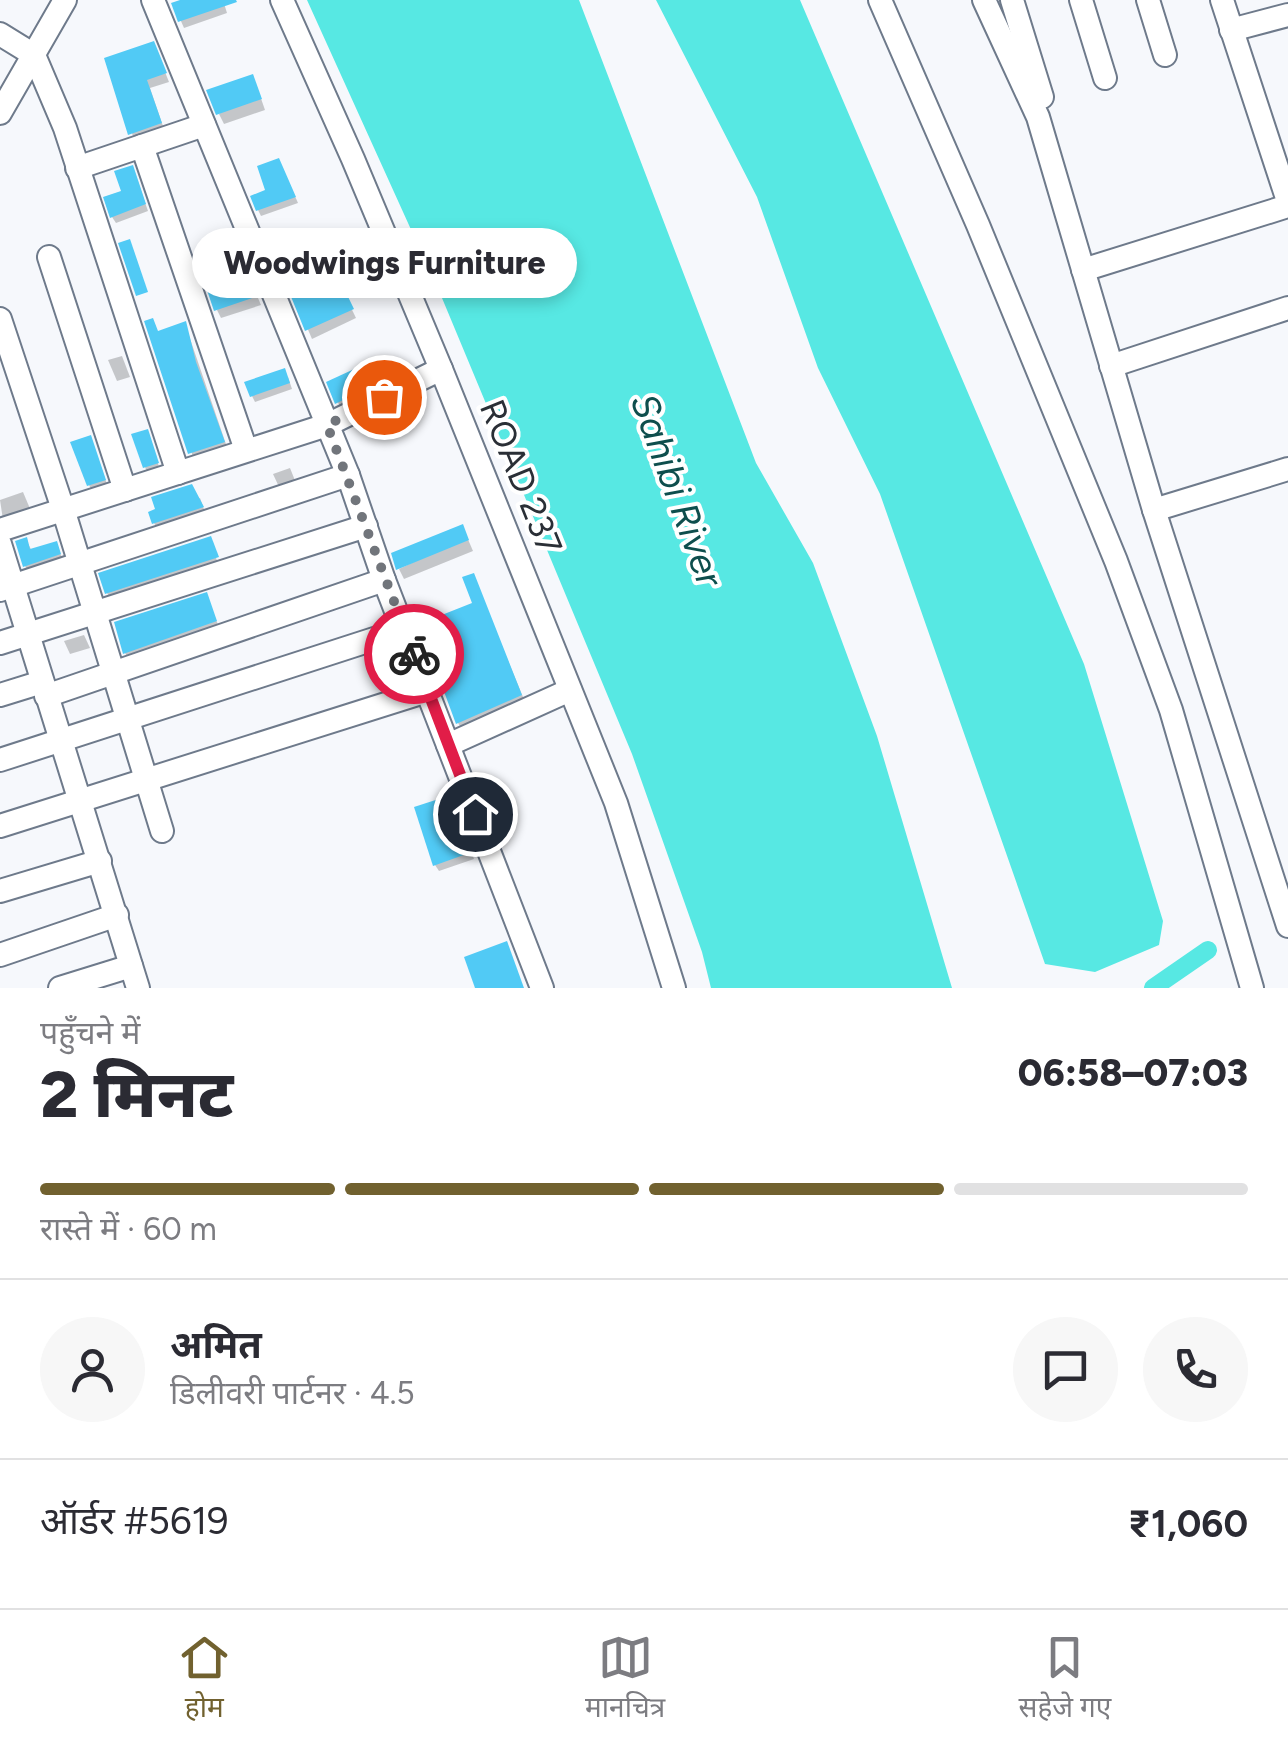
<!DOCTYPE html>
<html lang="hi">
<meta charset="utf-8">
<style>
body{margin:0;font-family:Figtree,"Noto Sans Devanagari",sans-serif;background:#f7f7f7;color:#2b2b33;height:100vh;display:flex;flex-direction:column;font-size:38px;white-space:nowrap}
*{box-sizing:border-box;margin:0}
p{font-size:32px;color:#7c7c81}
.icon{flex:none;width:55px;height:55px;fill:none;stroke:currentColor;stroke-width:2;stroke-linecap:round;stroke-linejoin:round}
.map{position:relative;height:988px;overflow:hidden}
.side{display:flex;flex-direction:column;background:#fff;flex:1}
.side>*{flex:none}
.pin{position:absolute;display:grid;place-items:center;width:85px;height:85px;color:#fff;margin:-42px;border:5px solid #fff;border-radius:50%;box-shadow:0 2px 10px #0007}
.courier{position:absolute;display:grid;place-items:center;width:100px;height:100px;margin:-50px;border:8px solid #e11d48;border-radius:50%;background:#fff;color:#222;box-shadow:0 2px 12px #0007}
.bubble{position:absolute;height:70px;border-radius:35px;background:#fff;box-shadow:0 5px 15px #0003;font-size:32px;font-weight:800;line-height:70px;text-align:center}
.summary em{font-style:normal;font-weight:800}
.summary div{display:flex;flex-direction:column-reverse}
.summary{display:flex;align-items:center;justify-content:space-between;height:170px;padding:0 40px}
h1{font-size:65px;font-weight:800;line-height:75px}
.bar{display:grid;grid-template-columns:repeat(4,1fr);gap:15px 10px;align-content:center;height:120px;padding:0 40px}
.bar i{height:12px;border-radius:8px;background:#e1e1e2}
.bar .on{background:#71612f}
.bar p{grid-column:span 4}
.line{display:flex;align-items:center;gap:25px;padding:0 40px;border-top:2px solid #e1e1e2}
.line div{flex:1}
.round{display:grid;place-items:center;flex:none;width:105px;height:105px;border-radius:52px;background:#f7f7f7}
.dock{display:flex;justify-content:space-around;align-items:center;height:140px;border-top:2px solid #e1e1e2;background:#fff;font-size:28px;color:#7c7c81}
.dock a{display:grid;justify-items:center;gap:5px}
.dock .on{color:#71612f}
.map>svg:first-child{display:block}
.water{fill:#57e8e3}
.shadow{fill:#0003}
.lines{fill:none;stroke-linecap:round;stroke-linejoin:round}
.canal{stroke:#57e8e3;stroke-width:18}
.building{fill:#51caf5}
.minor-casing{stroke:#6e7a8b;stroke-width:26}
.minor{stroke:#fff;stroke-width:22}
.done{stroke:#71757b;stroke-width:10;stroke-dasharray:0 18}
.route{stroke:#e11d48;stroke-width:12}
.labels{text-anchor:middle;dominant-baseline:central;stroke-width:8;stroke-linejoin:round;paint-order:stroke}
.street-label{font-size:35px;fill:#2a2f36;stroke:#fff}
.water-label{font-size:38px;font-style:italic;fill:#0e4e4d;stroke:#fff}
</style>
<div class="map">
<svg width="1288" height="988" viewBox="0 0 1288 988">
<rect width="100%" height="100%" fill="#f6f8fc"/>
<!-- water -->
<g class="water">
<polygon points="307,0 579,0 756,463 813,563 877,736 952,988 711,988 702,952 632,754 442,298"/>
<polygon points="656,0 800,0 1084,664 1163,921 1159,945 1095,972 1045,964 880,494 818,368 757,197"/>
</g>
<!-- shadow -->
<g class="shadow">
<polygon points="187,0 223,0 227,13 184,28 174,5"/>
<polygon points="157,52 169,82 150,88 165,132 135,142 107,60"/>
<polygon points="257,87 265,110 224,124 219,114"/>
<polygon points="282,167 298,203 261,216 258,210"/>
<polygon points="135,174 148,211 116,223 112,217"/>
<polygon points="319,242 356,318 312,339 277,257"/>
<polygon points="247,284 255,291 261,305 221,318 217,310"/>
<polygon points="185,324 228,450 194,461 158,334"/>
<polygon points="122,356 130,377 117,381 108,360"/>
<polygon points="381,372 389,390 343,413 329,383"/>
<polygon points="288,377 292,389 255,402 252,396"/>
<polygon points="150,438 160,470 148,474 145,467"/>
<polygon points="93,444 108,487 92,491 89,485"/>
<polygon points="290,468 296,483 280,489 273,474"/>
<polygon points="23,492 31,511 3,520 0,500"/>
<polygon points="200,498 205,512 157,528 154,523"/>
<polygon points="467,537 473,551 404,579 399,569"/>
<polygon points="26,540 32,551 56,544 65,564 31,576 25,566"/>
<polygon points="211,544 219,566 112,601 107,593"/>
<polygon points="473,576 528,709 466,736 458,723 475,605"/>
<polygon points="206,595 221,632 131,663 125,653"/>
<polygon points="84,635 90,648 70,654 64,641"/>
<polygon points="453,804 474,859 439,871 435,865"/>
</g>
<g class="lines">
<!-- canal -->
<polyline class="canal" points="1153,988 1208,950"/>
</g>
<!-- building -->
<g class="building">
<polygon points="180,0 236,0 237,2 178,22 171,3"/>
<polygon points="154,41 167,73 147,80 162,123 128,135 104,58"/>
<polygon points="253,74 262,99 216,115 206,90"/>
<polygon points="279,158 296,197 256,211 250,196 265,190 257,166"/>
<polygon points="133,165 146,204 110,218 103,197 121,191 114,171"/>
<polygon points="130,239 148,292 136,296 118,243"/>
<polygon points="320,239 331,270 334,268 354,309 305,331 274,255"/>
<polygon points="235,247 247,281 251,279 258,296 214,311 197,260"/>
<polygon points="153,318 158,331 186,321 196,362 225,442 188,454 144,321"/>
<polygon points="376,359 386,379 335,404 326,382"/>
<polygon points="285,368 290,383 250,397 244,382"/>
<polygon points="148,429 159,463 143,468 131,434"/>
<polygon points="91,435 106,480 87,486 70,442"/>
<polygon points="192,484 204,507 152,524 148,512 155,509 151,497"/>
<polygon points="463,524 469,540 396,570 391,553"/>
<polygon points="211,536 219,557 105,594 98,573"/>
<polygon points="27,537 30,549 57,541 61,554 23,567 15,541"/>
<polygon points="474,573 522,695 456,724 419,624 472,603 462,577"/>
<polygon points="207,592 217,621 123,654 114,622"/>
<polygon points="451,795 472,852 433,866 414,807"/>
<polygon points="507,941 524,988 475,988 464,957"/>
</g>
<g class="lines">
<defs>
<g id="minor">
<polyline points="153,0 348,475 384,580 542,988"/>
<polyline points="282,0 353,159 441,369 616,803 674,988"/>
<polyline points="880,0 978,225 1116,561 1171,710 1252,988"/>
<polyline points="984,0 1038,117 1154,510 1288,926"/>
<polyline points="1012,0 1042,97"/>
<polyline points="1081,0 1105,78"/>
<polyline points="1148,0 1165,55"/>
<polyline points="1222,0 1288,201"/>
<polyline points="1231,30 1288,15"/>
<polyline points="0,34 34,55 65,128 178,473"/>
<polyline points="0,113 65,0"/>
<polyline points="142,146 246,450"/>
<polyline points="77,168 204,125"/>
<polyline points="49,257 125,490"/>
<polyline points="1083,270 1288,206"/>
<polyline points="0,319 63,509 162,831"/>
<polyline points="1111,366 1288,308"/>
<polyline points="1154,510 1288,469"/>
<polyline points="0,530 327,425 441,369"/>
<polyline points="0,544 138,988"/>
<polyline points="0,590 348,475"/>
<polyline points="0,643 366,526"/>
<polyline points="0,695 42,682"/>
<polyline points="46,696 384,580"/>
<polyline points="448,745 570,690"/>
<polyline points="0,760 405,629"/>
<polyline points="0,826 427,691"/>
<polyline points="0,891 100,861"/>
<polyline points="0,955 117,915"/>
<polyline points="60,988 131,966"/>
</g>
</defs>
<!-- minor casing -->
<use href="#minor" class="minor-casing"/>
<!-- minor -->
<use href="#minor" class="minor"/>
</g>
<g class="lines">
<!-- done -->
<polyline class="done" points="384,397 327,425 414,654"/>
<!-- route -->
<polyline class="route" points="414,654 475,814"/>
</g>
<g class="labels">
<!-- street labels -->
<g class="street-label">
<text transform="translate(521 477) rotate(68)">ROAD 237</text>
</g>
<!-- water labels -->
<g class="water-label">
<text transform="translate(677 490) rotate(70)">Sahibi River</text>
</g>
</g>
</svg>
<div class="pin" style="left:384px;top:397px;background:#ea580c"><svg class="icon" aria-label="bag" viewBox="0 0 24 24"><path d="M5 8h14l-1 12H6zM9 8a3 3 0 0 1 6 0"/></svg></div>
<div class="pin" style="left:475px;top:814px;background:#1f2937"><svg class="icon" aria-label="home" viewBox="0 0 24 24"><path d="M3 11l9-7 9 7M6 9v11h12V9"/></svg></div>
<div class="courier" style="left:414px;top:654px"><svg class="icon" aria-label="bike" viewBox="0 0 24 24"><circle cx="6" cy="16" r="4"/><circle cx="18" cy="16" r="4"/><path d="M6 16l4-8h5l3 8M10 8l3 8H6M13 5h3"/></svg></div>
<div class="bubble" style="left:192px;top:228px;width:385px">Woodwings Furniture</div>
</div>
<section class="side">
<div class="summary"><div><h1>2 मिनट</h1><p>पहुँचने में</p></div><em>06:58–07:03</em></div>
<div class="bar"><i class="on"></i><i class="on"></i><i class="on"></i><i></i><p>रास्ते में · 60 m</p></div>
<div class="line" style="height:180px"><a class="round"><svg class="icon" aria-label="person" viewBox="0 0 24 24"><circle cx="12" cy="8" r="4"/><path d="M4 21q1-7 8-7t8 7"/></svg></a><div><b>अमित</b><p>डिलीवरी पार्टनर · 4.5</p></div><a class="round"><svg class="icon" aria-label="chat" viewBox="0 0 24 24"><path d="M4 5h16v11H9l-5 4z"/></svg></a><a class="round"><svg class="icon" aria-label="phone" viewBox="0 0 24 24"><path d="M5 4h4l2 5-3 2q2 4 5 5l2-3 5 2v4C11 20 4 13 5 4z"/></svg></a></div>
<div class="line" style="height:130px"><div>ऑर्डर #5619</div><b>₹1,060</b></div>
</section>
<nav class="dock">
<a class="on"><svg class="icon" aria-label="home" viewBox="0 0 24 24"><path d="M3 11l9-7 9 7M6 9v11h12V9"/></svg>होम</a>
<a><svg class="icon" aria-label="map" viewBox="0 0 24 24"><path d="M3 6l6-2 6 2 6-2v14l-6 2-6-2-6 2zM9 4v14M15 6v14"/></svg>मानचित्र</a>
<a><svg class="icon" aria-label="saved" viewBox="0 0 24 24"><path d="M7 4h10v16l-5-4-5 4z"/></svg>सहेजे गए</a>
</nav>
